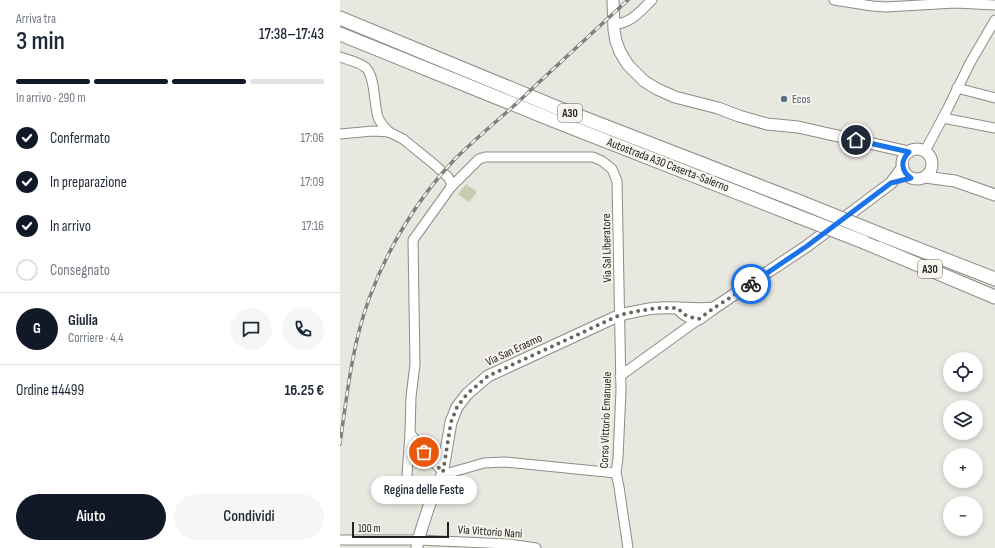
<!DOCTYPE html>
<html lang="it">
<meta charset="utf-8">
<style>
body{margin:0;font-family:"Sofia Sans Condensed",sans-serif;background:#f6f6f7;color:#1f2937;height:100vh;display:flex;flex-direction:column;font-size:15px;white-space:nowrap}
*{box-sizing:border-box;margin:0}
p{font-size:13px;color:#747a83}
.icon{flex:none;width:22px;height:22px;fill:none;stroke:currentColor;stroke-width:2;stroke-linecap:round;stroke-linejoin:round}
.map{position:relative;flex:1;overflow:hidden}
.side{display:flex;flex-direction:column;background:#fff;width:340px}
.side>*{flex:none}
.controls{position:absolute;left:603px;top:352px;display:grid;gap:8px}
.controls a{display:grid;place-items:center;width:40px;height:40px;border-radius:50%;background:#fff;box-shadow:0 2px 6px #0003;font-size:20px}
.scale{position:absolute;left:12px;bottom:10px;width:97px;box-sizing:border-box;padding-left:4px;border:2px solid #232320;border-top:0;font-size:11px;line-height:14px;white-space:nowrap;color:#232320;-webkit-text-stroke:3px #f6f4ed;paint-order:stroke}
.pin{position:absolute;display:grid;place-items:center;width:34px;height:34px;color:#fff;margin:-17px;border:2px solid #fff;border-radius:50%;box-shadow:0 1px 4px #0007}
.courier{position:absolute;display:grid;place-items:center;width:40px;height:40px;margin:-20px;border:3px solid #1a73e8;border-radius:50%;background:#fff;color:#222;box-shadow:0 1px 5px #0007}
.bubble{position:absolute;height:28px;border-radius:14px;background:#fff;box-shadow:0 2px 6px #0003;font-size:13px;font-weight:600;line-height:28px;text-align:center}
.overview em{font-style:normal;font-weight:600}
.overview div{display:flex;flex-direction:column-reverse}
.overview{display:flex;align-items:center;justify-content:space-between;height:68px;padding:0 16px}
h1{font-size:26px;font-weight:600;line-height:30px}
.bar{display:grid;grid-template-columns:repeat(4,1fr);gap:6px 4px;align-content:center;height:48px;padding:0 16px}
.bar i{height:5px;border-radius:3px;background:#e0e1e3}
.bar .selected{background:#111827}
.bar p{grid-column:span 4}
.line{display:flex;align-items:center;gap:10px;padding:0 16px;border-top:1px solid #e0e1e3}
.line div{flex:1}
.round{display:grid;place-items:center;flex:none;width:42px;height:42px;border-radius:21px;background:#f6f6f7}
ol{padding:0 16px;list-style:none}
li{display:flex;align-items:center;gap:12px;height:44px}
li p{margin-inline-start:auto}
li .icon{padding:4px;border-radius:50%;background:#111827;color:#fff;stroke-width:4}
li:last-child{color:#747a83}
li i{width:22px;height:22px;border:2px solid #e0e1e3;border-radius:50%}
.button{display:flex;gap:8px;margin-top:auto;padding:8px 16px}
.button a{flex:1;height:46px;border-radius:24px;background:#111827;color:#fff;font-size:16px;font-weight:600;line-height:46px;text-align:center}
.button a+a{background:#f6f6f7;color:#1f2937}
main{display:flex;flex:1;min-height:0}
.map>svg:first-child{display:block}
.green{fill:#c6ccad}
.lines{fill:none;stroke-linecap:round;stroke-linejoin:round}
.minor-casing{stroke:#8e8c86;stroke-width:11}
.major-casing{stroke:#8e8c86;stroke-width:13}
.highway-casing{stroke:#8e8c86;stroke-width:15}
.minor{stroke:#fff;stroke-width:9}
.major{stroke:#fff;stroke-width:11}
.highway{stroke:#fff;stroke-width:13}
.rail-casing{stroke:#80807b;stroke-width:3.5}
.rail{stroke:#f6f4ed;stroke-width:2;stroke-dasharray:6;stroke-linecap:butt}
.highway-bridge-casing{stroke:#8e8c86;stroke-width:15;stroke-linecap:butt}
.highway-bridge{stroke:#fff;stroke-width:13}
.done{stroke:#686863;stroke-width:4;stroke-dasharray:0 7.2}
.route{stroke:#1a73e8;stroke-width:5}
.service-dot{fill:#5c6f8a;stroke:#f6f4ed;stroke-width:1.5}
.labels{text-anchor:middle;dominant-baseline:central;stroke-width:4;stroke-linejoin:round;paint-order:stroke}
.shield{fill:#f6f4ed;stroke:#62625e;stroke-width:1}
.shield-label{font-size:11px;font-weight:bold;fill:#232320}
.service-label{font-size:12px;fill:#4e5e75;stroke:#f6f4ed;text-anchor:start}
.street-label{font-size:12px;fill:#232320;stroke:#f6f4ed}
</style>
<main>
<section class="side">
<div class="overview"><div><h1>3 min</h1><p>Arriva tra</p></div><em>17:38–17:43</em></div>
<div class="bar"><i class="selected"></i><i class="selected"></i><i class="selected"></i><i></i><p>In arrivo · 290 m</p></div>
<ol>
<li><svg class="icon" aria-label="check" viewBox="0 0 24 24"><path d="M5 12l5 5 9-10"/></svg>Confermato<p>17:06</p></li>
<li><svg class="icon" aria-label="check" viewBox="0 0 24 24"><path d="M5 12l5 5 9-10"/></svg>In preparazione<p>17:09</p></li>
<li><svg class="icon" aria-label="check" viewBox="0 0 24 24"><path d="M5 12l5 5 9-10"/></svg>In arrivo<p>17:16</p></li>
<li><i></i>Consegnato</li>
</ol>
<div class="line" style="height:72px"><b class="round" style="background:#111827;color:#fff">G</b><div><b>Giulia</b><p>Corriere · 4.4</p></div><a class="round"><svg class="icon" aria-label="chat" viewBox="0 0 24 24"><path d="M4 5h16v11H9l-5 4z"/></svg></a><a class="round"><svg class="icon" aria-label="phone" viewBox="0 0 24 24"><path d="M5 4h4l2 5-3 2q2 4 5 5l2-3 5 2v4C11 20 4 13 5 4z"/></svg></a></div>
<div class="line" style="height:52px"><div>Ordine #4499</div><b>16.25 €</b></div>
<div class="button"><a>Aiuto</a><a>Condividi</a></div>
</section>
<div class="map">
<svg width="655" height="548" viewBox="0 0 655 548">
<rect width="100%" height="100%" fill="#e8e7e0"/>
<!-- green -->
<polygon class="green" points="126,184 137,192 129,202 118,194"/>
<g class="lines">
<defs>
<g id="minor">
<polyline points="494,0 532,6 546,7 615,3 655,5"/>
<path d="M274,24C291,24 300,11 312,0"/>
<path d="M0,57C8,60 20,62 26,68C35,76 34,105 38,117C40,123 44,127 49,132"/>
<polyline points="617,88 655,98"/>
<polyline points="603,118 655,128"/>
<polyline points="0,134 33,131 49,132 63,139 95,165 108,177 111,182 111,187 73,240 75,364 71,397 70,433 84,452 103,472"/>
<polyline points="585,151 607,110 630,63 655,20"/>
<polyline points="111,187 139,159 145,157 253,157 262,161 272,169 277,181 281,390 278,458 276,473 279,487 288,548"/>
<polyline points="280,376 359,319 357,314"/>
<polyline points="102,475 144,463 165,462 276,473"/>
<polyline points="66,490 70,433"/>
<polyline points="0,540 78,540 169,544 196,548"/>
</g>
<g id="major">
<polyline points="273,0 274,30 276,41 280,52 288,65 304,81 317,89 335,97 378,108 399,116 427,124 458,127 569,152"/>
<circle cx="577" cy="164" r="15"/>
<polyline points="585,177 615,181 655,195"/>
<path d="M338,308C344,316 349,317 359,319L374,308L467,246L551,183L563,167"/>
<path d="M77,548L78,540L89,506L102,475L111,422L117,407L127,394L148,376L280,315C293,312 307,308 320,308C338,307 356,310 374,308"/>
</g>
<g id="highway">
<polyline points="0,18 218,108 463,203"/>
<polyline points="0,34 215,121 457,216"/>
<polyline points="542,235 655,279"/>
<polyline points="524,242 655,297"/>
</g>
</defs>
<!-- minor casing -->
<use href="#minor" class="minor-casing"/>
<!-- major casing -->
<use href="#major" class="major-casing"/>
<!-- highway casing -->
<use href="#highway" class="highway-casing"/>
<!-- minor -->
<use href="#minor" class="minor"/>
<!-- major -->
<use href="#major" class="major"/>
<!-- highway -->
<use href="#highway" class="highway"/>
<defs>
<path id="rail" d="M0,444C7,395 12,345 29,299C47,249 78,198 114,160C134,140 156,122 177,103C214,68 251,34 288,0"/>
</defs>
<!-- rail casing -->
<use href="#rail" class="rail-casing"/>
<!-- rail -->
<use href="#rail" class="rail"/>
<defs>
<g id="highway-bridge">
<polyline points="463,203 542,235"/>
<polyline points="457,216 524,242"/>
</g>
</defs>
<!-- highway-bridge casing -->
<use href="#highway-bridge" class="highway-bridge-casing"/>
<!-- highway-bridge -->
<use href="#highway-bridge" class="highway-bridge"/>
</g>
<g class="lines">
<!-- done -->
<path class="done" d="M84,452L103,472L111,422L117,407L127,394L148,376L280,315L298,311L318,308H338C344,316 349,317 359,319L374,308L411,284"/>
<!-- route -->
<path class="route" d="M411,284L467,246L551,183L571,178C561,171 560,161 569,152L516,140"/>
</g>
<!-- markers -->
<circle class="service-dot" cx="444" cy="99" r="4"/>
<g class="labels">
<!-- shield labels -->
<g class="shield">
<rect x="218" y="104" width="24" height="18" rx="3"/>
<rect x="578" y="260" width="24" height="18" rx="3"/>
</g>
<g class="shield-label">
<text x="230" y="113">A30</text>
<text x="590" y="269">A30</text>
</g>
<!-- service labels -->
<g class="service-label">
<text x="452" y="99">Ecos</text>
</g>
<!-- street labels -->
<g class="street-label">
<text transform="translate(328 165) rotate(21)">Autostrada A30 Caserta-Salerno</text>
<text transform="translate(267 248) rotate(-91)">Via Sal Liberatore</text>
<text transform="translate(174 350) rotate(-25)">Via San Erasmo</text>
<text transform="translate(266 420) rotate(-88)">Corso Vittorio Emanuele</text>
<text transform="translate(150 532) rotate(4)">Via Vittorio Nani</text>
</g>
</g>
</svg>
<div class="controls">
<a><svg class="icon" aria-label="locate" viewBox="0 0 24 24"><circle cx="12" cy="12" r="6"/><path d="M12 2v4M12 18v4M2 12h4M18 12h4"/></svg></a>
<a><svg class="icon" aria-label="layers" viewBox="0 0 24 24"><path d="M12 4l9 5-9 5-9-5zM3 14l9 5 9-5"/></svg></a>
<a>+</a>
<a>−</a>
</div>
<div class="scale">100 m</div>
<div class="pin" style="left:84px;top:452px;background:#ea580c"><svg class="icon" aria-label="bag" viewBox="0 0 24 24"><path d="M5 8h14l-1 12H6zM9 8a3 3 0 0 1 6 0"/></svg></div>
<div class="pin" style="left:516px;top:140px;background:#1f2937"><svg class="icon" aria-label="home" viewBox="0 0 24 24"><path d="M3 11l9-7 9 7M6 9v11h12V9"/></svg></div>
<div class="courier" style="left:411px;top:284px"><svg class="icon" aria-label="bike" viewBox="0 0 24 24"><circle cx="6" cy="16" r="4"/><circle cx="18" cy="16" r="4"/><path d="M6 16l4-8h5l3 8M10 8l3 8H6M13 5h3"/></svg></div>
<div class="bubble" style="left:31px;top:476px;width:106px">Regina delle Feste</div>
</div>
</main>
